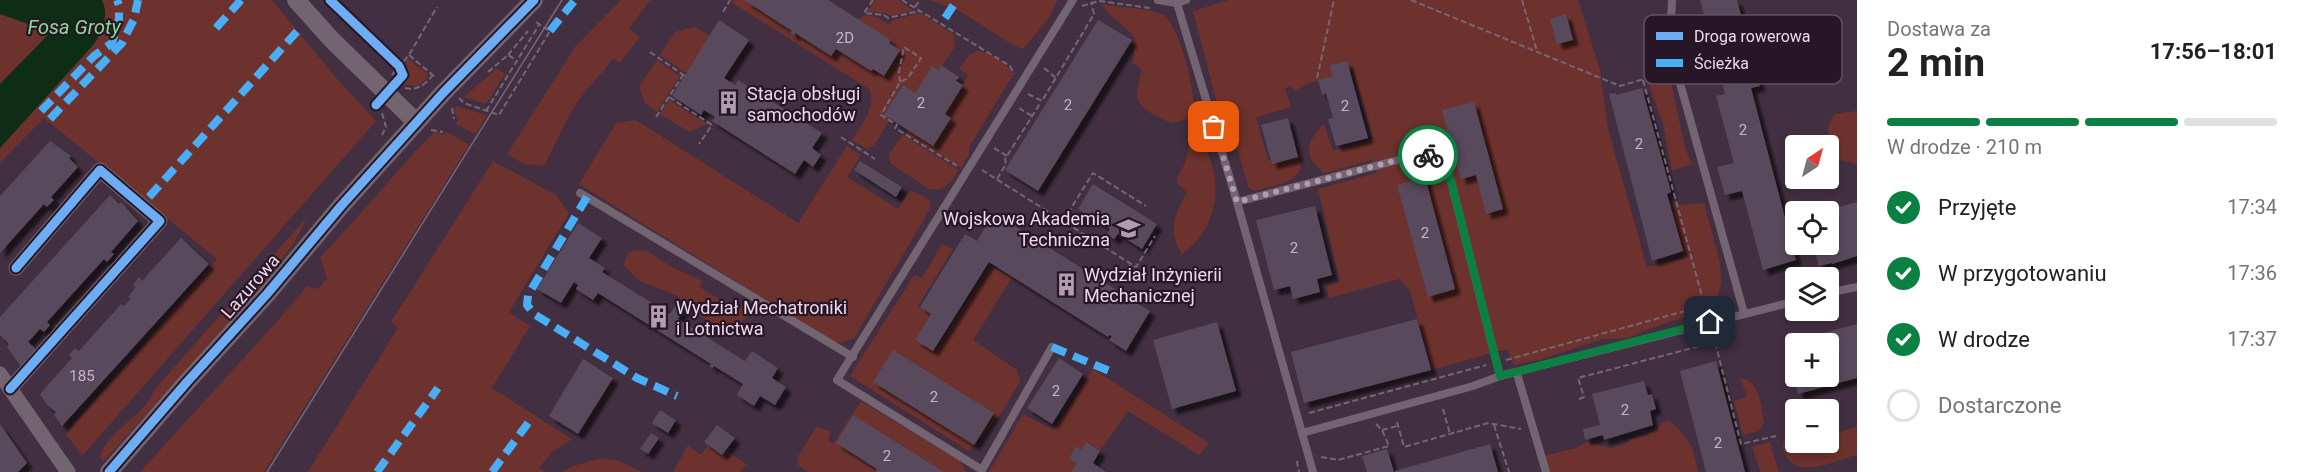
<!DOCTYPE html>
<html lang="pl">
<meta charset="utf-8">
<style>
body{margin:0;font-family:Roboto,sans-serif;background:#f6f6f6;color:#202124;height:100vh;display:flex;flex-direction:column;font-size:22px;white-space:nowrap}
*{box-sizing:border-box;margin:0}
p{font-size:20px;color:#757577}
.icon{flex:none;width:33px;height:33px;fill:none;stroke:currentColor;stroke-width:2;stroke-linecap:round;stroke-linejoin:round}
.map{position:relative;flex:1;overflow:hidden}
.details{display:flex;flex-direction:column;background:#fff;width:450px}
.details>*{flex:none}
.needle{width:39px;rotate:36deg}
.fabs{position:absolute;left:1785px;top:135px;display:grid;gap:12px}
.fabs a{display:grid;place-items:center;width:54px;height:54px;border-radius:6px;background:#fff;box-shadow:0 3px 9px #0003;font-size:30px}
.pin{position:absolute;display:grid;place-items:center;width:51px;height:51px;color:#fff;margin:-26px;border-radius:12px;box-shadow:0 3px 9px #0006}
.courier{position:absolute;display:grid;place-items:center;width:60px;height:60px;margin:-30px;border:4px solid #0b8043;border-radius:50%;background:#fff;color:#222;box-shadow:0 2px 8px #0007}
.headline em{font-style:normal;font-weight:700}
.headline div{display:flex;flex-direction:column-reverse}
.headline{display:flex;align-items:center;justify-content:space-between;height:102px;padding:0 30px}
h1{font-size:39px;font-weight:700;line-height:45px}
.bar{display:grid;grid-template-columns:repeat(4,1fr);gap:9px 6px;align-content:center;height:72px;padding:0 30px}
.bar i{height:8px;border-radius:4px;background:#e0e0e0}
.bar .current{background:#0b8043}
.bar p{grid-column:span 4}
ol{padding:0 30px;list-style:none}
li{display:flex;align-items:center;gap:18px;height:66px}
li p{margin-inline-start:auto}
li .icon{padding:6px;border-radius:50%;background:#0b8043;color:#fff;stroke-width:4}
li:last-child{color:#757577}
li i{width:33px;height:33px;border:3px solid #e0e0e0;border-radius:50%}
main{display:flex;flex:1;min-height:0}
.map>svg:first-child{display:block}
.green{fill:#6e322e}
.water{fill:#0d2e15}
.building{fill:#584a5b;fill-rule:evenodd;filter:url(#shadow)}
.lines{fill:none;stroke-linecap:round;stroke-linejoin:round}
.path{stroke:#756674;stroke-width:2;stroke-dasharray:6 3;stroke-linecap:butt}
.service{stroke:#736472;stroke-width:8}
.minor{stroke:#736472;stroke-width:15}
.tertiary{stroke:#736472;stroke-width:18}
.tram{stroke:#776776;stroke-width:1.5}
.quiet{stroke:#49aef6;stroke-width:8;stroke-dasharray:15 8;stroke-linecap:butt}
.cycleway-casing{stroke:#271726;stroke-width:13}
.cycleway{stroke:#6dadf4;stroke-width:9}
.done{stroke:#b29cb0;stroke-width:6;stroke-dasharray:0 10.8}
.route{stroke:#0b8043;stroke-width:8}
.labels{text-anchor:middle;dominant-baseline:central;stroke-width:4.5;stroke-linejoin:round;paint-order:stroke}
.number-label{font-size:15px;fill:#c8b4c8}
.poi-label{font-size:18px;fill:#eed7ec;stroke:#271726;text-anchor:start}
.street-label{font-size:18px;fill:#eed7ec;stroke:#271726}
.water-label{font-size:20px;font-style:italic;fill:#81de90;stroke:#271726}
.key{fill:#271726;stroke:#635161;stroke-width:1.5}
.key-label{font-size:16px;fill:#eed7ec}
</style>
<main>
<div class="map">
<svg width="1857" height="472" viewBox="0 0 1857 472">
<defs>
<filter id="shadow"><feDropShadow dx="5.5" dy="5.5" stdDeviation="1.5" flood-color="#0009"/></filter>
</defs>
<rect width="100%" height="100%" fill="#422f41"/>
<!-- green -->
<g class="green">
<path d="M102,0H272L337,79L376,121L82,456L66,434L217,259L44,118L0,163V148L94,44C101,33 108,13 102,0Z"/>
<path d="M621,0H650L629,29L640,37L620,63L613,58C602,75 585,88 575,106C563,125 555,146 544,166L524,164L507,154L575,47Z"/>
<path d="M733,0H744L792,31L790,33L793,36L795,33L831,56L836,49L871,71L873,69L883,76L900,50L859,20L863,15L877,17L889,25L893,20L920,13L953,34L955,47L939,70L932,66L915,93L902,85L884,115L890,119L874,145L867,149L852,140C861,126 877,107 869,89L731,2Z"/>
<polygon points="875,0 898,0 914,11 890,16 886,13 867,12"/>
<polygon points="930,0 1058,0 1048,19 1023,49 1013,45 958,10"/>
<path d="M1229,0H1578L1600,70L1608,129L1647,267L1684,258L1670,201L1680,205L1704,203L1720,263L1721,283L1718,297L1710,309L1657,326L1627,338L1603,339L1539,360L1514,365L1507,349L1431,370L1410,290L1399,279L1329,298L1327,286L1340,282L1318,189L1377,173L1372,160L1325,173C1302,157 1305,143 1324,124L1333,151L1373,139L1353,70L1307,84L1295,91L1291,86L1285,89L1291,107L1256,117L1268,160L1297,156L1301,153C1305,185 1279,183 1255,191L1249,189L1225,106L1218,107L1193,11Z"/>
<path d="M1101,4C1117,7 1147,8 1161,14C1180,22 1197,98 1194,117L1171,123C1159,117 1136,109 1137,93C1138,84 1141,77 1141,69L1133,63L1135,38C1125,25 1111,18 1101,4Z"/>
<polygon points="0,14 48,32 47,36 0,84"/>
<polygon points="695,27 710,36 686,73 660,55 675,32"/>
<path d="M977,51C988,51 1009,64 1013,75L970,145L969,154L961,168L906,133L908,130L933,145L950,118L945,114L968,75L959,69L969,55Z"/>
<polygon points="408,59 428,74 428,77 418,86 406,85 401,82 405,76 402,67"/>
<polygon points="657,60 680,76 657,112 645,103 639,87"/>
<polygon points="497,68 505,74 486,104 464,97"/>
<polygon points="1670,77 1685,148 1692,164 1672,171 1663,124 1648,81"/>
<polygon points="669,100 707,124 689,132 660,114"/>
<polygon points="456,106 487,115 475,134 456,124 458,121 454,110"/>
<path d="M1857,111V164L1833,158C1829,142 1824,129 1834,114Z"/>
<polygon points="636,120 798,223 847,146 861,155 847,177 898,209 910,190 926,197 930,202 930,209 854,338 841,343 832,341 579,184 616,123"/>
<path d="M437,132L443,135L447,132L469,145L264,472H140L281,317L307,286L318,289L327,278L320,257C360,217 393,174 433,133Z"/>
<path d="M903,135L959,170C952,181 944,193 929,189L890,163L889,154Z"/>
<path d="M1200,137C1224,178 1222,225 1182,254C1167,232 1175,213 1187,192L1177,183C1177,174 1181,172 1184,165C1188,157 1187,148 1191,140Z"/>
<polygon points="493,161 556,195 569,213 509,312 530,326 492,388 572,439 552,452 539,468 546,472 308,472 398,328 391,322"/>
<path d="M308,216L294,243L261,287L103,462L100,457C107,434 130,423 145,406C149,401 152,395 155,389Z"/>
<polygon points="942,244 953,249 918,306 932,315 919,339 936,350 990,265 1012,278 973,340 1017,370 1020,381 1002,412 969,451 850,376 914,275 922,278"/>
<path d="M645,250L670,266L702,281L700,287L729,306L734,301L750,314L734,329C699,326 701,309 673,294C663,289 652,287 642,282C635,278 630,271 624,266L628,252Z"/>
<polygon points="1093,369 1209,443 1199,455 1128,411 1100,451 1086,443 1081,450 1076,446 1069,458 1076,463 1071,472 989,472 1023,414 1053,430"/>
<path d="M1740,378C1760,379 1761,407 1764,423L1759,431L1743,435L1734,401L1744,398L1747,395Z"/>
<polygon points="861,401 960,461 967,472 809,472 799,466 797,458 816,427 831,431 828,440 833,444"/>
<path d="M1669,421C1689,437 1694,447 1698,472H1548L1544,456L1576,448L1586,442L1611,448L1625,444L1632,439L1647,435L1662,423Z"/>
<path d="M1857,427V455C1841,459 1818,470 1801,467C1784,464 1773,438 1795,432L1796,442H1828L1829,435Z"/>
<polygon points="1770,442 1779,472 1761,472 1752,447"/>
<polygon points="688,445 701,455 708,445 722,455 726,450 746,464 740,472 673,472"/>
<polygon points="601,458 619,461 642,472 561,472 574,466"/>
</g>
<!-- water -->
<path class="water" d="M0,0H102C109,15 103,31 94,44L0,148V84L47,36L48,32L44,29L0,14Z"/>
<!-- building -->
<g class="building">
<polygon points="744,0 828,0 891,40 889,43 900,50 884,76 873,69 871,71 836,49 831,56 795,33 794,36 790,33 792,31"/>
<polygon points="1700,0 1737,0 1760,86 1751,88 1796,260 1763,270 1742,191 1725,195 1717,167 1734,163 1716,96 1725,94"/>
<polygon points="1566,14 1573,40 1557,44 1550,19"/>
<polygon points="719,20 749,40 724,78 735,85 738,80 822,133 812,148 821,155 813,167 804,160 795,174 712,121 715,117 704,110 701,115 672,96"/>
<polygon points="1098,20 1132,40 1038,191 1005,170"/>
<polygon points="1347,61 1368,138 1336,146 1328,119 1333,118 1326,93 1322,95 1318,80 1333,76 1330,65"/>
<polygon points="941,65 959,77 956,81 963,85 945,114 951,118 933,146 884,115 903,85 915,93 932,66 939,70"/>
<polygon points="1642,88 1671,192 1667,194 1683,251 1652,261 1609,94 1616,93 1616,95"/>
<polygon points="1474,102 1503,209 1486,214 1476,175 1461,179 1442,110"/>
<polygon points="1288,118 1298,157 1272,164 1261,125"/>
<polygon points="50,141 71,156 69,158 78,167 51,197 54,200 47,207 44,204 0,253 0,196"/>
<polygon points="860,161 902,187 896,197 854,170"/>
<polygon points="1425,177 1455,289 1428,297 1397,185"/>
<polygon points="1093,184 1157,224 1142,249 1118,234 1114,239 1107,234 1110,229 1078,209"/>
<polygon points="110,195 119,204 121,202 138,221 111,252 114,254 107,262 104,259 47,322 50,325 44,332 40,329 28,342 37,350 25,360 27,362 21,367 7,347 9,344 0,335 0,317"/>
<polygon points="1857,202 1857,256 1832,264 1832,263 1819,266 1813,244 1828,244 1828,210"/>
<polygon points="1315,206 1332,275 1317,279 1320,292 1293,299 1290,286 1274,290 1256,220"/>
<polygon points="994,213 1150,311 1126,351 1109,340 1112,336 1109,335 1108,337 989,262 933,351 915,340 931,314 920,307 965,234 977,241"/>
<polygon points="578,223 602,238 589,258 605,268 602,272 657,306 659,303 664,306 662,309 670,314 675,306 683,311 678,319 745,361 752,351 778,368 772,378 786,387 775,405 760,396 754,406 737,395 743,384 714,366 712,368 709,366 711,364 598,293 593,300 576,289 578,285 574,282 561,303 537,289"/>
<polygon points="181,238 209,264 62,426 54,415 56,412 47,405 40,394 72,358 69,355 75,348 79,351 121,304 124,306 131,299 128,297 136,287 133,285 139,277 142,281"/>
<polygon points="1417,319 1431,370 1304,403 1291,352"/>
<polygon points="1217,322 1236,391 1172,409 1153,340"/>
<path d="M1857,324V378L1798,394L1785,343ZM1796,344H1828V376H1796Z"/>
<polygon points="893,350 994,413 974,445 873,382"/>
<polygon points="1059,358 1083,374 1052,424 1027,408"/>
<polygon points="583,359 613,378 578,434 549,416"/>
<polygon points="1716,361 1745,472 1706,472 1680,371"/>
<polygon points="1644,381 1648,395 1652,394 1656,409 1650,411 1653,425 1604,440 1603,435 1585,440 1583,429 1600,425 1592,394"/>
<polygon points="660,410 676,420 668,433 652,423"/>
<polygon points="853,415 944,472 875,472 877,469 836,443"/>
<polygon points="0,424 27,463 18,472 0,472"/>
<polygon points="717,425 735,438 722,455 704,442"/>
<polygon points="651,433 659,438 648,454 640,449"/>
<polygon points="1086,442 1100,451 1093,463 1106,472 1071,472 1076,463 1069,458 1076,446 1081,450"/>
<polygon points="1490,444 1498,472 1395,472 1395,471"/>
<polygon points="1387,449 1394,472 1367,472 1362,456"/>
</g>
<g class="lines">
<!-- path -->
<g class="path">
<polyline points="873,0 864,13 884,15 888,18 920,11"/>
<polyline points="902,0 1010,66 1014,74"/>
<polyline points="1411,0 1620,86 1665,73"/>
<polyline points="1522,0 1537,51"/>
<polyline points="1082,6 1099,1 1150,8"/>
<polyline points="915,7 920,0"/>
<polyline points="723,12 730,0"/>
<polyline points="650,52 685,76"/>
<polyline points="409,55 436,78"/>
<polyline points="508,55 528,31"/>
<polyline points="1044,68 1056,78"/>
<polyline points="488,72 508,55 516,60"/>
<polyline points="392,75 409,55 437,7"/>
<polyline points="1317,78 1334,0"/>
<polyline points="1643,80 1706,311"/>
<polyline points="900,82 899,72 904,47 921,58 908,78 900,82 881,115 897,125 895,128 957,166"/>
<path d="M405,88C417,91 426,84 433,75"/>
<polyline points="1028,94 1042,101 1094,14 1091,2"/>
<polyline points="669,97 712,125 699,144"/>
<polyline points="459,98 464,103 499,115 550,31 536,22"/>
<polyline points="452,108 454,119"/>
<polyline points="1019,108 1032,116"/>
<polyline points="486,111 539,25"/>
<polyline points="382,113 386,127 382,135"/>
<polyline points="656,117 683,75"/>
<polyline points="431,130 443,132"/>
<polyline points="841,137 875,159"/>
<polyline points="994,148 1007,156"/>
<polyline points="982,170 1136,267 1155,236"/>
<polyline points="997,179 1006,164 1005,159 1041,102"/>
<polyline points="1063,221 1093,173 1146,206"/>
<polyline points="1127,270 1131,264"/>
<polyline points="1713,334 1741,444 1776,436"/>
<polyline points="1506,360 1729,299"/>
<polyline points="1579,399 1584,397 1578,378 1715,342"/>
<polyline points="1443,409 1450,434"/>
<polyline points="1309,413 1486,365"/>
<polyline points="1397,422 1404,447 1488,423 1521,429"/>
<polyline points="1494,425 1509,472"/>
<polyline points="1382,430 1397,426"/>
<polyline points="1321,457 1338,460 1389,446 1382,430 1376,424"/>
<polyline points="1298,461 1297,462 1299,472"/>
</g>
<!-- service -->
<g class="service">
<polyline points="1158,0 1177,3 1186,0"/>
<polyline points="1176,0 1237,202 1313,472"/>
<polyline points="1672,0 1670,47 1744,313"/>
<polyline points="580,193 853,357"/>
<path d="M1237,202L1421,154C1439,158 1444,165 1451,181L1500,376"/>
<polyline points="1828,293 1857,287"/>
<polyline points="1052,347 982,470 837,380 1073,0"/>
<polyline points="1517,374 1546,472"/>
<polyline points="1302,433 1473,386 1500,376 1796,301"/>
</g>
<!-- minor -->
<g class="minor">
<polyline points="0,374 68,472"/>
<polyline points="10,389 160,221 100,170 16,268"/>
</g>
<!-- tertiary -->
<g class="tertiary">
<polyline points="296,0 332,40 416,122"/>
<polyline points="109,472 187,382 267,294 341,206 443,93 534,0"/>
</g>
<!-- tram -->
<polyline class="tram" points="267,472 562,0"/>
<!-- quiet -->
<g class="quiet">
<polyline points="945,18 957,0"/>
<polyline points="216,28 241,0"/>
<polyline points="550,31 575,0"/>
<polyline points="41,111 94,56 112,43 119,19 119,5 117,0"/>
<polyline points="50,119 122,43 134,19 138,0"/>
<polyline points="149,197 301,27"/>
<polyline points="587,197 528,295 527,305 534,314 637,378 677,396"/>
<polyline points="1052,347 1112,372"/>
<polyline points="377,472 438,388"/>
<polyline points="492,472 531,419"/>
</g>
<defs>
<g id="cycleway">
<polyline points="330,0 399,66 403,75 376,105"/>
<polyline points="10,389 160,221 100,170 16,268"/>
<polyline points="109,472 187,382 267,294 341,206 443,93 534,0"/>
</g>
</defs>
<!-- cycleway casing -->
<use href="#cycleway" class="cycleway-casing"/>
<!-- cycleway -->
<use href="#cycleway" class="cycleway"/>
</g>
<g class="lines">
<!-- done -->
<polyline class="done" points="1214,127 1237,202 1421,154 1428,155"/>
<!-- route -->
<polyline class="route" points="1428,155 1444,164 1451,181 1500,376 1710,322"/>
</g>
<!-- icons -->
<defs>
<symbol id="building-bare" viewBox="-9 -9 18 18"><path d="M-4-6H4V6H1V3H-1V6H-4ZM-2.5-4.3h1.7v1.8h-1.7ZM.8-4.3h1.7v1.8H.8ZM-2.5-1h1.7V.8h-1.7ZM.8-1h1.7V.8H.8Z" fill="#b29cb0" stroke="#271726" stroke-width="2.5" paint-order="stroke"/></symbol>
<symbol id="university-bare" viewBox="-9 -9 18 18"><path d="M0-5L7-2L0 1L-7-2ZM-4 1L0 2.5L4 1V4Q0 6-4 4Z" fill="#b29cb0" stroke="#271726" stroke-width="2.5" paint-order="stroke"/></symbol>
</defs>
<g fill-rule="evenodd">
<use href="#building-bare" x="712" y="86" width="33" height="33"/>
<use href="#university-bare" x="1112" y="212" width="33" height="33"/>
<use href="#building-bare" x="1050" y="268" width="33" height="33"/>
<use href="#building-bare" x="642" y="300" width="33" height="33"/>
</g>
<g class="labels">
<!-- number labels -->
<g class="number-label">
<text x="845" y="38">2D</text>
<text x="921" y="103">2</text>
<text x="1068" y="105">2</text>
<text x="1345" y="106">2</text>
<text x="1743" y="130">2</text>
<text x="1639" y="144">2</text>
<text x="1425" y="233">2</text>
<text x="1294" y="248">2</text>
<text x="82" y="376">185</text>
<text x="1056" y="391">2</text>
<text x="934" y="397">2</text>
<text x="1625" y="410">2</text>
<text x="1718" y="443">2</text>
<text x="887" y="456">2</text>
</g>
<!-- poi labels -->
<g class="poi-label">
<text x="747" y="93">Stacja obsługi<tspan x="747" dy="21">samochodów</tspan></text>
<text x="1110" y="218" text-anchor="end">Wojskowa Akademia<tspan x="1110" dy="21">Techniczna</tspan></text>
<text x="1084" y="274">Wydział Inżynierii<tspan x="1084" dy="21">Mechanicznej</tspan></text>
<text x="676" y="307">Wydział Mechatroniki<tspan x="676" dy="21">i Lotnictwa</tspan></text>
</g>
<!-- street labels -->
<g class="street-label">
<text transform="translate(250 286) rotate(-49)">Lazurowa</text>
</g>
<!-- water labels -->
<g class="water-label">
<text x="74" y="27">Fosa Groty</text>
</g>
</g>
<!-- legend -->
<rect x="1644" y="15" width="198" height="69" rx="9" class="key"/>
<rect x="1656" y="32" width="27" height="8" fill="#6dadf4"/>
<rect x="1656" y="59" width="27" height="8" fill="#49aef6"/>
<g class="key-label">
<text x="1694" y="42">Droga rowerowa</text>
<text x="1694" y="69">Ścieżka</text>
</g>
</svg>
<div class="fabs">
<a><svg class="needle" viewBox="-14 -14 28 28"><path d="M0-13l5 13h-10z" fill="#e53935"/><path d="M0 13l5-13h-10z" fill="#757577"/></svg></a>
<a><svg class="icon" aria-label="locate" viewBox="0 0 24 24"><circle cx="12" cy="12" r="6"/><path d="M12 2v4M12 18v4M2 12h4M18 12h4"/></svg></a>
<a><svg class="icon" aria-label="layers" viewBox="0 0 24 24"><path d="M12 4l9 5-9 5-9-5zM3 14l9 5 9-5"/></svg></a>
<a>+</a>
<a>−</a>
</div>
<div class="pin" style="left:1214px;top:127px;background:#ea580c"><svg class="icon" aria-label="bag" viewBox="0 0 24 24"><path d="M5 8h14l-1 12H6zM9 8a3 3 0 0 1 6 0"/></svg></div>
<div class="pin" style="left:1710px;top:322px;background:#1f2937"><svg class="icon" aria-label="home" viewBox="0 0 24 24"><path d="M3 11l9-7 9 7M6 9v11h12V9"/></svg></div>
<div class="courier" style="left:1428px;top:155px"><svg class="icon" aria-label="bike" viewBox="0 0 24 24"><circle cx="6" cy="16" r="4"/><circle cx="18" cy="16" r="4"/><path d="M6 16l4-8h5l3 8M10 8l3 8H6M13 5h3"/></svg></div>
</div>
<section class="details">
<div class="headline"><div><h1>2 min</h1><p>Dostawa za</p></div><em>17:56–18:01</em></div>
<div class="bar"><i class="current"></i><i class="current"></i><i class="current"></i><i></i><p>W drodze · 210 m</p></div>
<ol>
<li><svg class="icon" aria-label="check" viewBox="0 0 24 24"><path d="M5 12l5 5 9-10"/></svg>Przyjęte<p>17:34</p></li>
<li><svg class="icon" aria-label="check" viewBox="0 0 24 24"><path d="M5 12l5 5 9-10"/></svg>W przygotowaniu<p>17:36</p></li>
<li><svg class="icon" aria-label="check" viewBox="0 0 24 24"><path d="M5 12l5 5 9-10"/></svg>W drodze<p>17:37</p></li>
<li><i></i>Dostarczone</li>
</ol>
</section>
</main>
